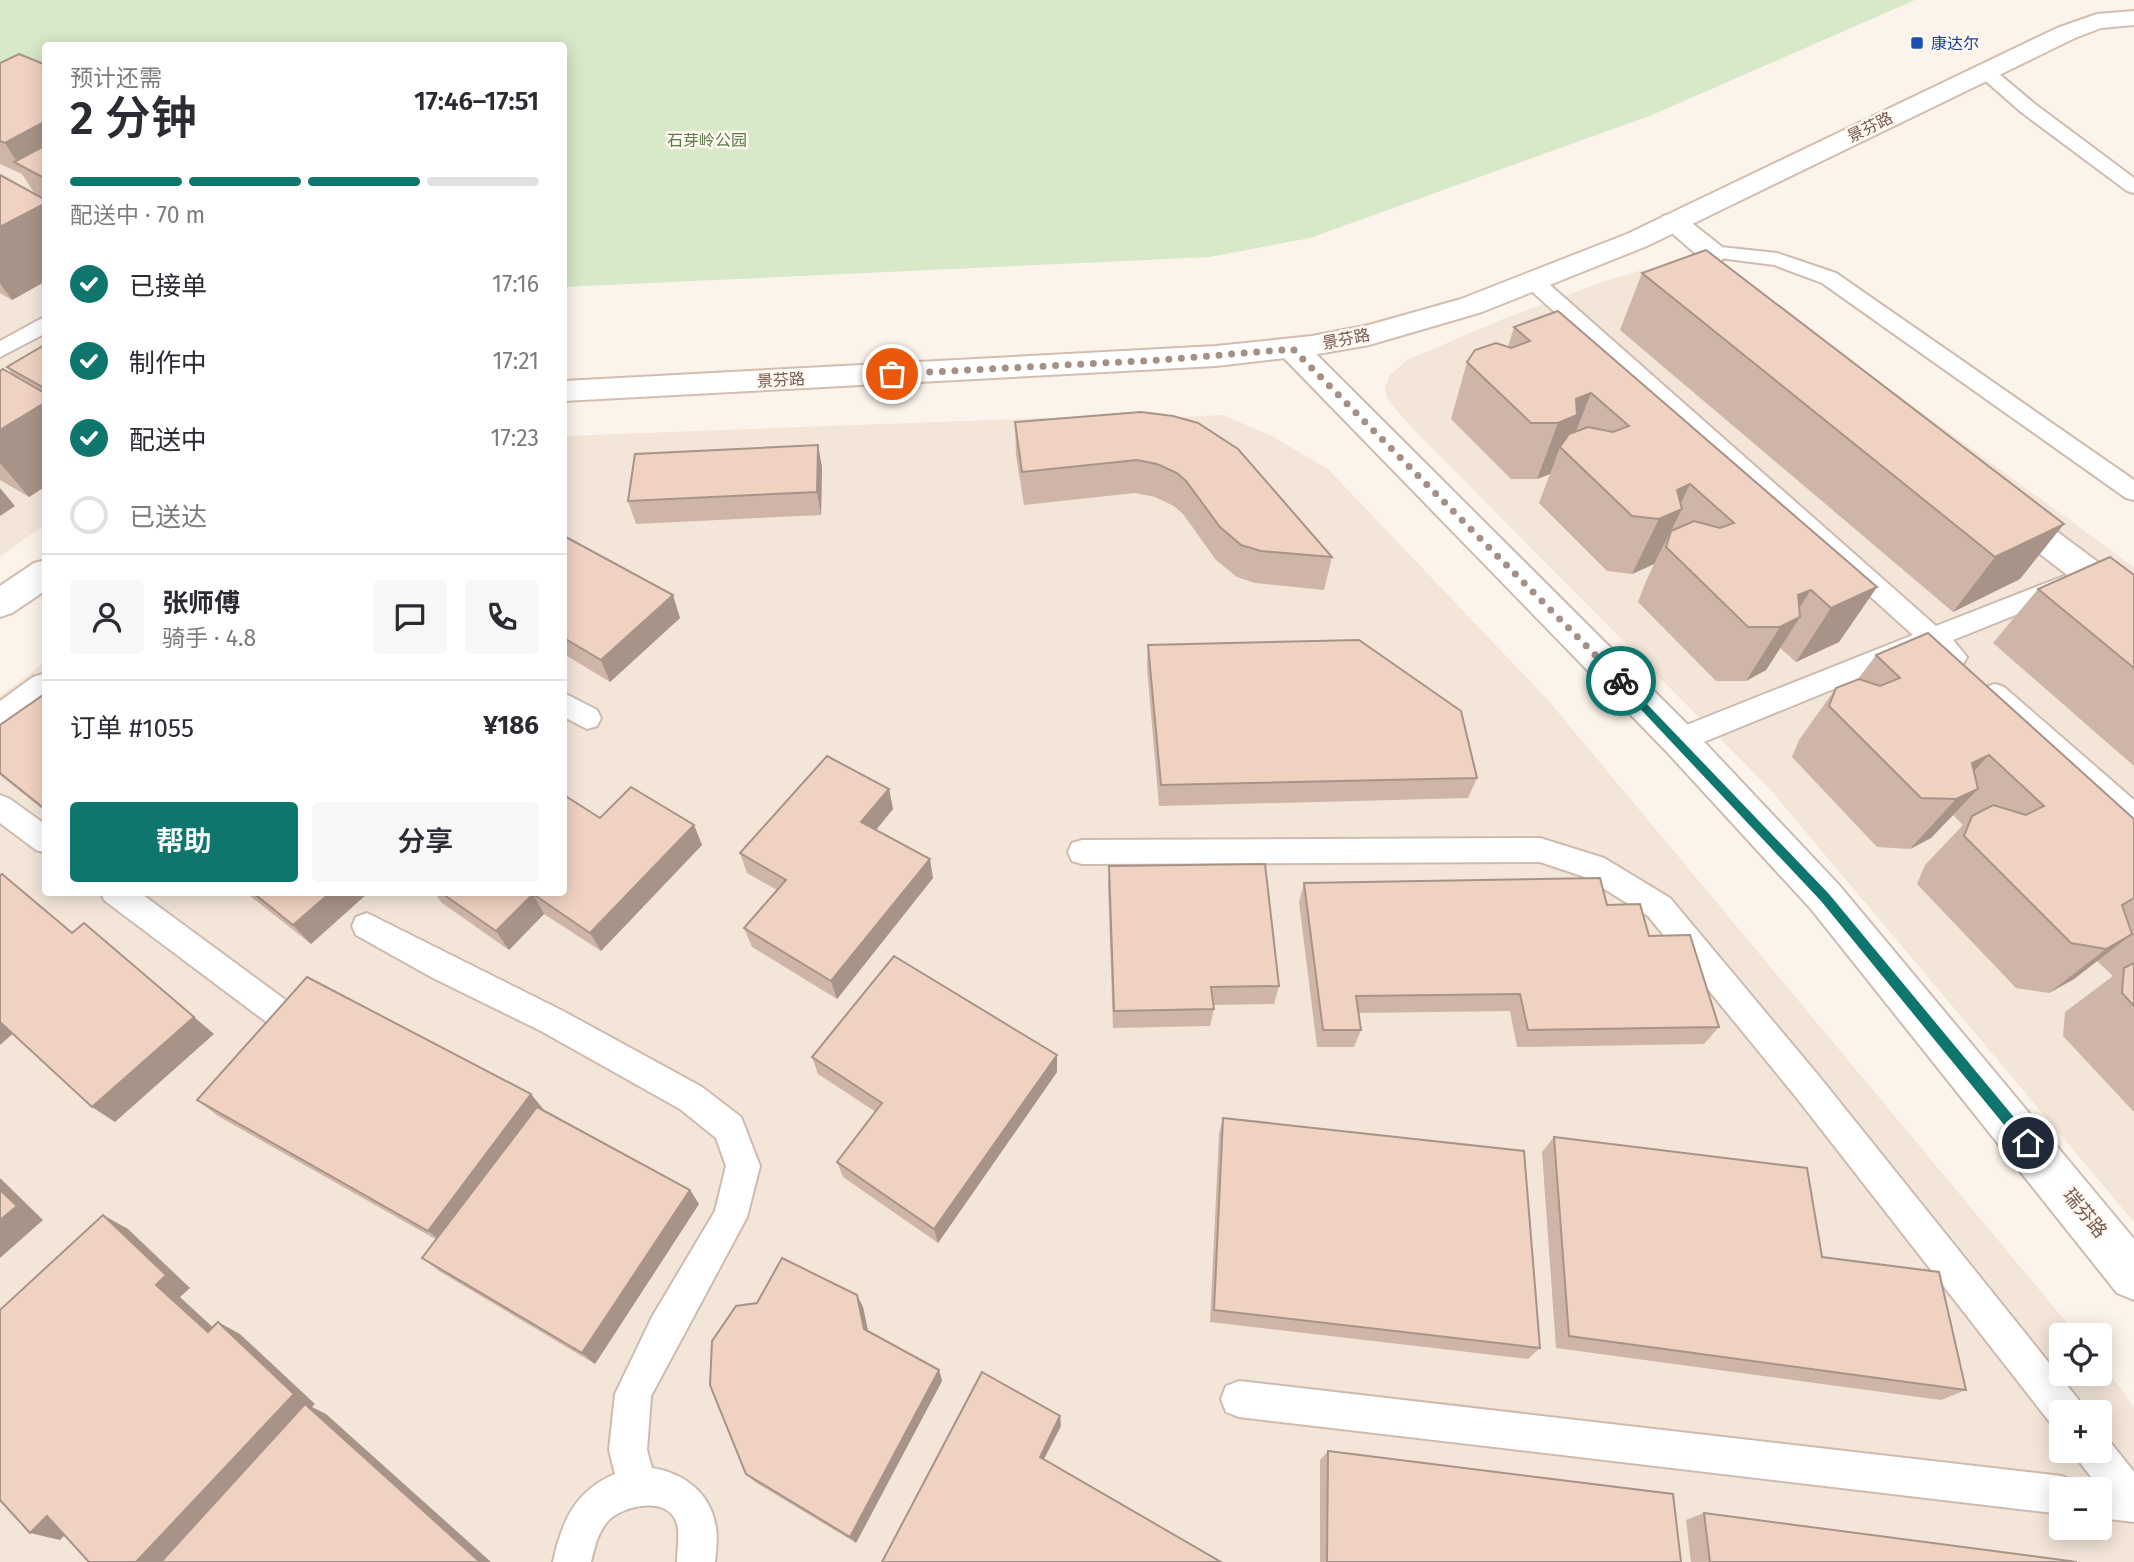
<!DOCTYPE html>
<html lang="zh">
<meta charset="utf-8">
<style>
body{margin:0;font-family:"Fira Sans","Noto Sans SC",sans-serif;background:#f7f7f7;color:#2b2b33;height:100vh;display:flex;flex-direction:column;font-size:26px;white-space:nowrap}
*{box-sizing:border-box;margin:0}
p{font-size:23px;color:#7c7c81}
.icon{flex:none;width:38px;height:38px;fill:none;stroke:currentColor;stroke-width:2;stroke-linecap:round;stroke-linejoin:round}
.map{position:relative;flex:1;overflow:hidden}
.details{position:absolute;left:42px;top:42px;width:525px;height:854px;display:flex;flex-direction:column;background:#fff;border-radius:7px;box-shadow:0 4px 18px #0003}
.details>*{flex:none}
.tools{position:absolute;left:2049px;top:1323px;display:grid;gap:14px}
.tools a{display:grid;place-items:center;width:63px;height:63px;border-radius:7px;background:#fff;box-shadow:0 4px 18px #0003;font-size:35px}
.pin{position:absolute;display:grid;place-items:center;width:60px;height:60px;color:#fff;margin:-30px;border:4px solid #fff;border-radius:50%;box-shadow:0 2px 7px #0007}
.courier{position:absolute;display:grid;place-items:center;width:70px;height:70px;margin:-35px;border:5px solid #0f766e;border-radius:50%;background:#fff;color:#222;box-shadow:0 2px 9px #0007}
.overview em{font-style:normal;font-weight:600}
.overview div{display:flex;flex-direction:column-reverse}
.overview{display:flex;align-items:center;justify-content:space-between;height:119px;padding:0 28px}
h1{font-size:46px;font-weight:600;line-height:52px}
.bar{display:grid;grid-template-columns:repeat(4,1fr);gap:10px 7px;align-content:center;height:84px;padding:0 28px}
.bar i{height:9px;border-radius:5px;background:#e1e1e2}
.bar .active{background:#0f766e}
.bar p{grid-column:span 4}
.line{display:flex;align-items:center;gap:18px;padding:0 28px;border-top:2px solid #e1e1e2}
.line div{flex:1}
.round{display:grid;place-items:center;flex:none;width:74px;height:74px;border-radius:7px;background:#f7f7f7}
ol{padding:0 28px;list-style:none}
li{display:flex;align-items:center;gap:21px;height:77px}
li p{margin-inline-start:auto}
li .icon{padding:7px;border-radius:50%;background:#0f766e;color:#fff;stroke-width:4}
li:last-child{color:#7c7c81}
li i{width:38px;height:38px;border:4px solid #e1e1e2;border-radius:50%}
.cta{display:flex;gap:14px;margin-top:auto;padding:14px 28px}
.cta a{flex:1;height:80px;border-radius:7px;background:#0f766e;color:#fff;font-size:28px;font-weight:600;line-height:80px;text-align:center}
.cta a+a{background:#f7f7f7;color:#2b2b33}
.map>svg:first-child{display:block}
.residential{fill:#f3e5d8;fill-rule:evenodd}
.green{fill:#d7e9c8}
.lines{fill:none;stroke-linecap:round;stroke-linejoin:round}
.lane-casing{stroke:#cebbb0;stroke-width:4}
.street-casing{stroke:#cebbb0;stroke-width:4}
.secondary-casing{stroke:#d3bdb0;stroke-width:4}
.lane{fill:#fff;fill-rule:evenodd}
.street{fill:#fff;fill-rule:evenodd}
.secondary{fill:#fff;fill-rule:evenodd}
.wall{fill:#ceb5a7}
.shaded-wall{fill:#a89388}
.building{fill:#f0d2c2;stroke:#a89388;stroke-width:2}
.route{fill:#0f766e}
.done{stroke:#a59085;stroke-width:7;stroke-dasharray:0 12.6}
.transit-dot{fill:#1a4fb4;stroke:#fef8f0;stroke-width:2.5}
.labels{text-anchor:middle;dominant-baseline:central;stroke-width:5;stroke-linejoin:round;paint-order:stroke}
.far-transit-label{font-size:16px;fill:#164399;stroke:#fef8f0;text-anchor:start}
.far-street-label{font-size:16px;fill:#765a4e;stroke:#fef8f0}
.far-park-label{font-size:16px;fill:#587b46;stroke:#fef8f0}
.street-label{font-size:19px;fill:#765a4e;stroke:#fef8f0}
</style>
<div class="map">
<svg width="2134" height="1562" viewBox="0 0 2134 1562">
<rect width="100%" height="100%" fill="#fcf4ea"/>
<!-- residential -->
<g class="residential">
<polygon points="45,82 45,525 0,556 0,104"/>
<polygon points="1672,268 1759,294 2134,567 2134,1222 1768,787 1414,430 1388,400 1385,389 1389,376 1407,360 1421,354 1503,319 1608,280 1639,271"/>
<path d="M1223,415L1272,436L1329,470L1547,699L2077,1335H2062V1374H2100V1363L2123,1391L2134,1408V1562H0V696L45,662L46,892H564V436L1096,416L1163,418ZM2062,1412H2100V1451H2062ZM2062,1489H2100V1528H2062Z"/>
</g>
<!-- green -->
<polygon class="green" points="0,0 1915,0 1652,115 1310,238 1210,257 564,287 564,46 46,46 45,75 0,97"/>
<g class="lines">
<defs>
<g id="lane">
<polygon points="1986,67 1992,68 2035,104 2134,178 2134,193 2127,191 2021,112 1980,76 1977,72"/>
<polygon points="1711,246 1777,253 1836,273 2134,480 2134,500 2126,498 1822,283 1774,265 1704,256 1701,252 1704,248"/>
<path d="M1534,276L1541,277L1936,626L2064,576L2073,578L2077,585L2073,592L1953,640L1967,657L1963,664C1948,669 1940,660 1929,650L1689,748L1679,751L1669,748L1665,740L1669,732L1913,635L1527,287L1523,282L1527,277Z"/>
<polygon points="46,316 46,333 0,357 0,341"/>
<polygon points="1995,684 2004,687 2134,800 2134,829 2124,825 1986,701 1982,694 1986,687"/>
<polygon points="564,693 597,710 601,718 597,726 587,729 564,717"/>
<polygon points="0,795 10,799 46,825 46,853 36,850 0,823"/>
<polygon points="1540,838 1604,858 1670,898 1818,1075 2078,1399 2083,1412 2062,1412 2062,1429 2052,1425 1796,1097 1648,916 1585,877 1540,862 1082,864 1072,861 1068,852 1072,843 1082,840"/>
<polygon points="100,892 139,892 287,1001 292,1011 287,1021 276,1025 265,1021 105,901"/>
<path d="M367,913L563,1011L702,1087L741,1117L760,1166L747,1217L651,1396L647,1450L652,1468C684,1473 711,1493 716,1528C718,1539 716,1551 715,1562H677C677,1552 679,1540 678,1529C674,1496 630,1503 611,1518C598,1530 595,1546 591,1562H553C562,1521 575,1491 615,1474L609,1450L615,1394L652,1317L715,1211L726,1166L716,1138L680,1109L541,1031L433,978L356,935L352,926L356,917Z"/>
<polygon points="1239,1381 2062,1476 2075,1482 2079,1489 2062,1489 2062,1514 1239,1417 1226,1412 1221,1399 1226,1386"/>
<polygon points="2100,1435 2107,1438 2134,1472 2134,1522 2100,1518 2100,1489 2085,1489 2095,1482 2081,1464 2075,1451 2100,1451"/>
</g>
<g id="street">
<path d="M1673,214L1683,216L1721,246L1725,252C1713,278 1728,279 1741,297L1736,303C1709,310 1684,280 1696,254L1659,222L1663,216Z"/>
<polygon points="1293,339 1304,342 1692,729 1839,885 2134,1239 2134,1300 2117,1293 1811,909 1666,751 1282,356 1278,349 1282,342"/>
<polygon points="2008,500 2020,504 2134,589 2134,621 2122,617 1996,520 1991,512 1996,504"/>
<polygon points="46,673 46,707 13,731 0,736 0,701 33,677"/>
</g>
<g id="secondary">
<polygon points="2134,11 2134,25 2101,28 2075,38 1647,246 1482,312 1369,345 1312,355 1216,366 564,401 564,381 1216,346 1312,336 1369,325 1461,299 1627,234 2057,28 2097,14"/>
<polygon points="46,560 46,590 12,613 0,617 0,586 34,563"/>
</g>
</defs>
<!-- lane casing -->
<use href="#lane" class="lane-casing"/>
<!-- street casing -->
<use href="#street" class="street-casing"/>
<!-- secondary casing -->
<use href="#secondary" class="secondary-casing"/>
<!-- lane -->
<use href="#lane" class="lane"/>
<!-- street -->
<use href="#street" class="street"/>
<!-- secondary -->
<use href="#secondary" class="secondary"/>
</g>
<!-- wall -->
<g class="wall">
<polygon points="0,63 46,65 46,281 12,300 0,293 0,175 35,194 22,174 0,164"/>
<polygon points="1706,250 2020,579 1953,612 1620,330 1642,273"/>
<polygon points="1514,327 1877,587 1839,642 1796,662 1780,648 1766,670 1746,681 1716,681 1638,602 1644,586 1654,564 1632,574 1607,571 1539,503 1550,474 1537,479 1511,479 1451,419 1467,362 1508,347"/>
<polygon points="46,344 46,486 29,497 0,480 0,371 14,376 7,367"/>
<polygon points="1141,412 1332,557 1324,590 1255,583 1237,577 1216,560 1183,514 1174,506 1155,497 1135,493 1024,505 1016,455 1015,422"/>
<polygon points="818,445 822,468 821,515 636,524 628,501"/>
<polygon points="564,536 680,618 610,682 564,654"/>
<polygon points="2134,575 2134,766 1993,643 2038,589"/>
<polygon points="1148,645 1477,778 1468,798 1159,806 1147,667"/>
<polygon points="1876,655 2134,819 2134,1112 2063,1036 2065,1012 2113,976 2097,961 2074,979 2049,993 2016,988 1917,884 1925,865 1963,825 1953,815 1931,838 1910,849 1877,847 1792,757 1799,740 1836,688 1858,679"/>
<polygon points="46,693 46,812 0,775 0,725"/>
<polygon points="889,789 893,809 876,830 933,878 837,999 752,947 744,928 777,890 747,873 740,853"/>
<polygon points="600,818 694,825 702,845 601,951 544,914 509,950 442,903 434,892 564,892"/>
<polygon points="1109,866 1279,986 1274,1004 1213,1005 1214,1009 1210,1026 1113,1028 1108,886"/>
<polygon points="1304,883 1607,905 1649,936 1719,1027 1704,1044 1517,1047 1510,1011 1358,1013 1361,1030 1354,1047 1317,1047 1299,902"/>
<polygon points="245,892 369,892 311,944"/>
<polygon points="1057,1055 1057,1072 938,1243 843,1177 837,1162 876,1112 818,1074 812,1057"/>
<polygon points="197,1100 544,1110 690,1190 699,1204 595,1364 439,1271 422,1258 437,1240 218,1116"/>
<polygon points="1223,1118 1540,1348 1528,1359 1210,1322 1219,1134"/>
<polygon points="1554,1137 1822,1257 1966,1390 1941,1400 1556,1348 1542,1152"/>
<polygon points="863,1307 868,1331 939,1370 942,1381 856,1543 755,1482 746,1474"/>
<polygon points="1328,1451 1681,1562 1320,1562 1320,1460"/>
<polygon points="1704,1513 2077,1562 1691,1562 1686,1520"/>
</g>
<!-- shaded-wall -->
<g class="shaded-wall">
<polygon points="46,121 46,166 19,165 5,143"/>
<polygon points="46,203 46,281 12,300 0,283 0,227"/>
<polygon points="1591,393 1569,449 1560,447 1550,474 1537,479 1558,423 1576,399"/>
<polygon points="46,402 46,486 29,497 0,463 0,430"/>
<polygon points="818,445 822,468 821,515 817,492"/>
<polygon points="1690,484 1677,511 1682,509 1654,564 1632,574 1659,519 1677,490"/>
<polygon points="0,488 15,506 0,516"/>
<polygon points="2064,524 2020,579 1953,612 1995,557"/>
<polygon points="1877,587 1839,642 1796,662 1831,608"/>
<polygon points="1811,590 1790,622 1800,617 1766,670 1746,681 1780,627 1798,595"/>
<polygon points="673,595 680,618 610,682 601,660"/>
<polygon points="1989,755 1948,799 1972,763"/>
<polygon points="889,789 893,809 866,842 861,822"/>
<polygon points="1978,789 1931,838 1910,849 1956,799"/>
<polygon points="694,825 702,845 601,951 590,933"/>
<polygon points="930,859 933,878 837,999 831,981"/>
<polygon points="331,892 369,892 311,944 293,925"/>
<polygon points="533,894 544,914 509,950 496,931"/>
<polygon points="84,923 214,1034 115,1122 92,1107"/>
<polygon points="2132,934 2074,979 2049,993 2106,949"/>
<polygon points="0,1020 16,1031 0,1045"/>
<polygon points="1057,1055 1057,1072 938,1243 934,1229"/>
<polygon points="531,1094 544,1110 445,1244 428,1231"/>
<polygon points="0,1178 43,1220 0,1258"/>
<polygon points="690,1190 699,1204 595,1364 582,1353"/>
<polygon points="103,1215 128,1229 190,1288 180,1297 231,1344 208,1332 156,1285"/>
<polygon points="857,1295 863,1307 870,1340 864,1329"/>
<polygon points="218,1322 240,1334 315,1404 312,1407 326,1414 491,1562 136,1562"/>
<polygon points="939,1370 942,1381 856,1543 850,1537"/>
<polygon points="1060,1416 1061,1426 1041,1465 1040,1457"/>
<polygon points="47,1516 76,1523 60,1540 30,1533"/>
</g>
<!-- building -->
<g class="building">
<polygon points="19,54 46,65 46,121 5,143 0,141 0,63"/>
<polygon points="46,145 46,179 14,162"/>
<polygon points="0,175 46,200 46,203 0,227"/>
<polygon points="1706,250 2064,524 1995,557 1642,273"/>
<polygon points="1558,311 1877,587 1831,608 1811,590 1798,595 1800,617 1780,627 1748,627 1666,547 1671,531 1694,521 1720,528 1734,523 1690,484 1677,490 1682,509 1659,519 1632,516 1560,447 1569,434 1588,427 1613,432 1629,426 1591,393 1576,399 1577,415 1558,423 1531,423 1467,362 1475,350 1496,343 1511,348 1530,341 1514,327"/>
<polygon points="46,344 46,389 7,367"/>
<polygon points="3,369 46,394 46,402 0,430 0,371"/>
<polygon points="1141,412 1173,416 1198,423 1238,449 1332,557 1261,551 1241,545 1220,527 1186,481 1177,473 1157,464 1137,460 1022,472 1015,422"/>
<polygon points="818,445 817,492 628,501 635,454"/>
<polygon points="564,536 673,595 601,660 564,638"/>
<polygon points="2110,557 2134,575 2134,668 2038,589"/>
<polygon points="1928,633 2134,819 2134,898 2122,905 2132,934 2106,949 2071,943 1964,836 1972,816 1993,805 2026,815 2044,806 1989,755 1972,763 1978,789 1956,799 1921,798 1829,706 1836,688 1859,679 1880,686 1900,678 1876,655"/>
<polygon points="1359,640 1461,711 1477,778 1161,785 1148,645"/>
<polygon points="46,693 46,810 0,773 0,725"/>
<polygon points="827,756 889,789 861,822 930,859 831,981 744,928 786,880 740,853"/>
<polygon points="631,787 694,825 590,933 533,894 496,931 440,892 564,892 564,795 600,818"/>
<polygon points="1265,864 1279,986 1211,987 1214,1009 1114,1011 1109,866"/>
<polygon points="2,874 72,933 84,923 194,1017 92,1107 0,1022 0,875"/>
<polygon points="1600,878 1607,905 1640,904 1649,936 1690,935 1719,1027 1528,1030 1520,994 1356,996 1361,1030 1323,1030 1304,883"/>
<polygon points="252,892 331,892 293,925"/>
<polygon points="894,956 1057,1055 934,1229 837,1162 882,1103 812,1057"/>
<polygon points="2134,963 2134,1006 2122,993 2124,968"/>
<polygon points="307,977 531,1094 428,1231 197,1100"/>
<polygon points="537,1107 690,1190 582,1353 422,1258"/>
<polygon points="1223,1118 1524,1151 1540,1348 1214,1310"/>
<polygon points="1554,1137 1807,1168 1822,1257 1939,1272 1966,1390 1569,1336"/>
<polygon points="0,1190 17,1206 0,1220"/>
<polygon points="103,1215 166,1275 156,1285 208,1332 218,1322 294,1394 136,1562 89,1562 47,1516 30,1533 0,1500 0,1310"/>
<polygon points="782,1258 857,1295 864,1329 939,1370 850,1537 746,1474 710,1385 712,1341 736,1306 757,1303"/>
<polygon points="982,1372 1060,1416 1040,1457 1221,1562 882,1562"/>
<polygon points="305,1404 480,1562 161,1562"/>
<polygon points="1328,1451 1673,1494 1681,1562 1327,1562"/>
<polygon points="1704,1513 2077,1562 1710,1562"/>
</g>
<!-- route -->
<polygon class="route" points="1621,677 1829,894 2032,1139 2032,1148 2023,1148 1821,901 1617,684 1616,681"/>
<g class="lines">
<!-- done -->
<polyline class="done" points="892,374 1161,360 1293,349 1621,681"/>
</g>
<!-- markers -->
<rect class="transit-dot" x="1910" y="36" width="14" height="14" rx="3.5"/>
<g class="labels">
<!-- far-transit labels -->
<g class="far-transit-label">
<text x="1931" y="43">康达尔</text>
</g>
<!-- far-street labels -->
<g class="far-street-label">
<text transform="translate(1870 127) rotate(-26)">景芬路</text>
<text transform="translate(1346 339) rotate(-11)">景芬路</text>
<text transform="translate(781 380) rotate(-3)">景芬路</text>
</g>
<!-- far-park labels -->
<g class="far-park-label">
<text x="707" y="140">石芽岭公园</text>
</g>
<!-- street labels -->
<g class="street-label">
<text transform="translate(2085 1213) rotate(51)">瑞芬路</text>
</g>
</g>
</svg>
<div class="tools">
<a><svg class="icon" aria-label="locate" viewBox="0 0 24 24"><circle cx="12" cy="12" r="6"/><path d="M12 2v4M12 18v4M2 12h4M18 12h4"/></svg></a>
<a>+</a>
<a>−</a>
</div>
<div class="pin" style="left:892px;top:374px;background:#ea580c"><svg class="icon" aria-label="bag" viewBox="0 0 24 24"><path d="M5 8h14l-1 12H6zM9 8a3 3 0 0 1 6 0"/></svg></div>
<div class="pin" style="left:2028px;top:1143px;background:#1f2937"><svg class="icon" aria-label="home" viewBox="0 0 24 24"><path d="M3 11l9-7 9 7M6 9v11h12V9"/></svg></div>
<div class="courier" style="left:1621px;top:681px"><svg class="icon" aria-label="bike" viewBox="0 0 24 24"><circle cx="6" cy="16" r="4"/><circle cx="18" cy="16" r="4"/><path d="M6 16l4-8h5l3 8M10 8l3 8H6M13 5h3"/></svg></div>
<section class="details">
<div class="overview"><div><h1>2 分钟</h1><p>预计还需</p></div><em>17:46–17:51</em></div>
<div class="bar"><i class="active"></i><i class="active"></i><i class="active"></i><i></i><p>配送中 · 70 m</p></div>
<ol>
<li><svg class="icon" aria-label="check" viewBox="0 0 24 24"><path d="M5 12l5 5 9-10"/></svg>已接单<p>17:16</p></li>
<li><svg class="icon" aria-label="check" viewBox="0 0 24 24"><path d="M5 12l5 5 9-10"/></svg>制作中<p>17:21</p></li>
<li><svg class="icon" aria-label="check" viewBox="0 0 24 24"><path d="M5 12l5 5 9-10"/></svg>配送中<p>17:23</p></li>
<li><i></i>已送达</li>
</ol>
<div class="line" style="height:126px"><a class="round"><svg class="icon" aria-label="person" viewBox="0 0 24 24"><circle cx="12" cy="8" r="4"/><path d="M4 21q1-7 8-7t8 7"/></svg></a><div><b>张师傅</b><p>骑手 · 4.8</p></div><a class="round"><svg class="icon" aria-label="chat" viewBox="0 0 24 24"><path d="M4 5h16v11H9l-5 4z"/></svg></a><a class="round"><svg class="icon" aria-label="phone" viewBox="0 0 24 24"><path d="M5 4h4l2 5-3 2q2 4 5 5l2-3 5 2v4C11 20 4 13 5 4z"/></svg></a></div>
<div class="line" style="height:91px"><div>订单 #1055</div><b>¥186</b></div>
<div class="cta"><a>帮助</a><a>分享</a></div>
</section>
</div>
